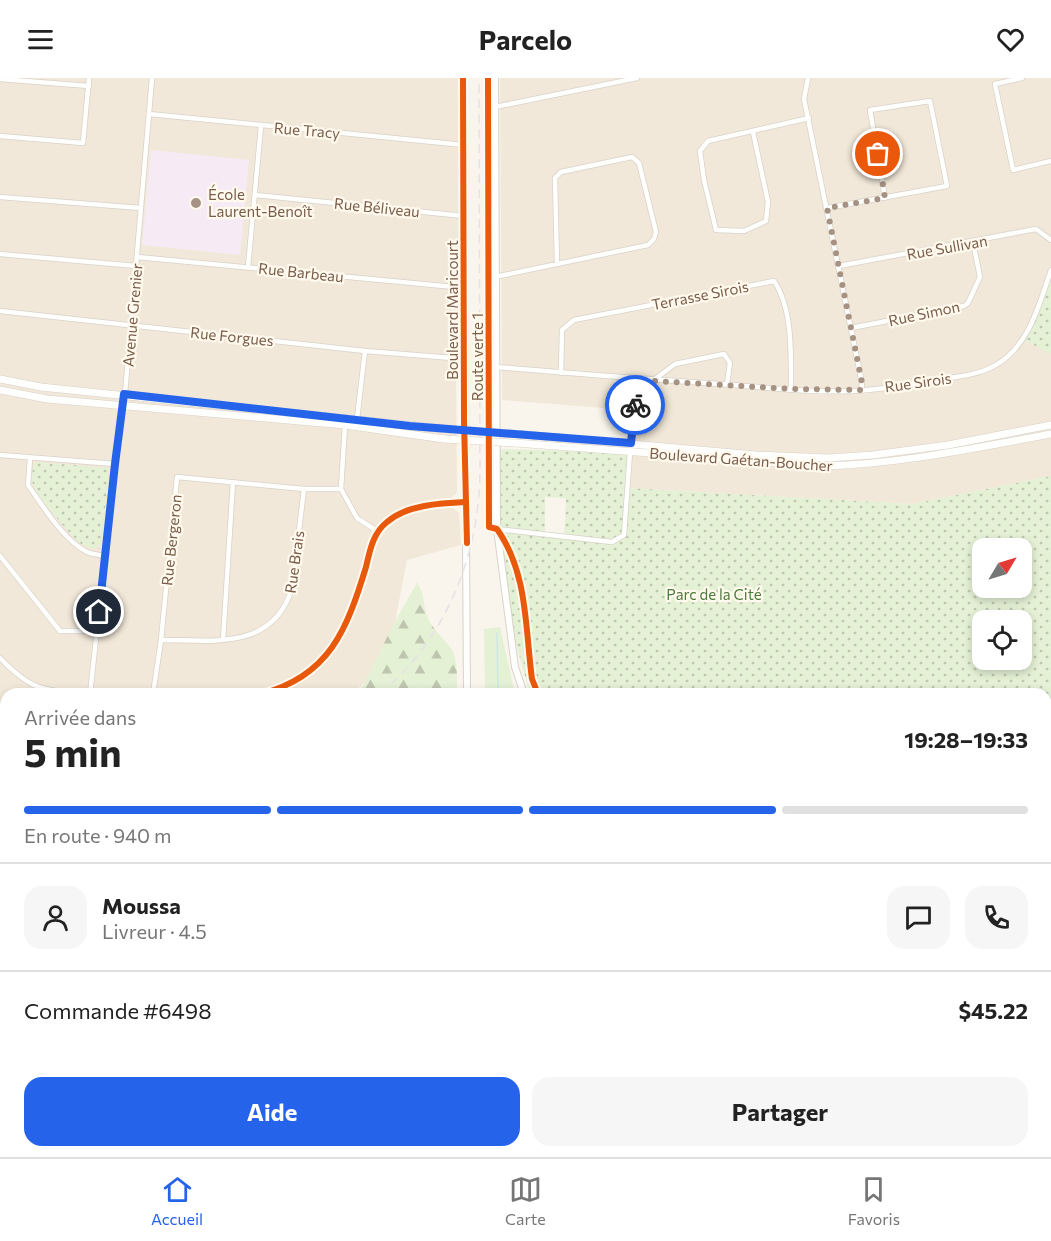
<!DOCTYPE html>
<html lang="fr">
<meta charset="utf-8">
<style>
body{margin:0;font-family:Commissioner,sans-serif;background:#f6f6f6;color:#222;height:100vh;display:flex;flex-direction:column;font-size:22px;white-space:nowrap}
*{box-sizing:border-box;margin:0}
p{font-size:20px;color:#767676}
.icon{flex:none;width:33px;height:33px;fill:none;stroke:currentColor;stroke-width:2;stroke-linecap:round;stroke-linejoin:round}
.map{position:relative;flex:1;overflow:hidden}
.drawer{position:absolute;left:0px;top:610px;width:1052px;height:470px;display:flex;flex-direction:column;background:#fff;border-radius:18px 18px 0 0;box-shadow:0 3px 9px #0003}
.drawer>*{flex:none}
.needle{width:39px;rotate:52deg}
.buttons{position:absolute;left:972px;top:460px;display:grid;gap:12px}
.buttons a{display:grid;place-items:center;width:60px;height:60px;border-radius:12px;background:#fff;box-shadow:0 3px 9px #0003;font-size:30px}
.pin{position:absolute;display:grid;place-items:center;width:51px;height:51px;color:#fff;margin:-26px;border:3px solid #fff;border-radius:50%;box-shadow:0 2px 6px #0007}
.courier{position:absolute;display:grid;place-items:center;width:60px;height:60px;margin:-30px;border:4px solid #2563eb;border-radius:50%;background:#fff;color:#222;box-shadow:0 2px 8px #0007}
.overview em{font-style:normal;font-weight:700}
.overview div{display:flex;flex-direction:column-reverse}
.overview{display:flex;align-items:center;justify-content:space-between;height:102px;padding:0 24px}
h1{font-size:39px;font-weight:700;line-height:45px}
.bar{display:grid;grid-template-columns:repeat(4,1fr);gap:9px 6px;align-content:center;height:72px;padding:0 24px}
.bar i{height:8px;border-radius:4px;background:#e0e0e0}
.bar .current{background:#2563eb}
.bar p{grid-column:span 4}
.line{display:flex;align-items:center;gap:15px;padding:0 24px;border-top:2px solid #e0e0e0}
.line div{flex:1}
.round{display:grid;place-items:center;flex:none;width:63px;height:63px;border-radius:18px;background:#f6f6f6}
.primary-button{display:flex;gap:12px;margin-top:auto;padding:12px 24px}
.primary-button a{flex:1;height:69px;border-radius:18px;background:#2563eb;color:#fff;font-size:24px;font-weight:700;line-height:69px;text-align:center}
.primary-button a+a{background:#f6f6f6;color:#222}
header{display:flex;justify-content:space-between;align-items:center;height:78px;padding:0 24px;background:#fff;font-size:27px;font-weight:700}
.menu{display:flex;justify-content:space-around;align-items:center;height:84px;border-top:2px solid #e0e0e0;background:#fff;font-size:16px;color:#767676}
.menu a{display:grid;justify-items:center;gap:3px}
.menu .current{color:#2563eb}
.map>svg:first-child{display:block}
.residential{fill:#f2e8d9}
.education{fill:#f6ebf4}
.grass{fill:#e4f1d5}
.forest{fill:url(#forest-firs)}
.park{fill:url(#park-dots);fill-rule:evenodd}
.water{fill:#cce6ea}
.lines{fill:none;stroke-linecap:round;stroke-linejoin:round}
.stream{stroke:#cce6ea;stroke-width:1.5}
.minor-casing{stroke:#d8d2ca;stroke-width:6}
.tertiary-casing{stroke:#d8d2ca;stroke-width:8}
.secondary-casing{stroke:#d8d1c8;stroke-width:8}
.minor{stroke:#fefefc;stroke-width:4.5}
.tertiary{stroke:#fefefc;stroke-width:6}
.secondary{stroke:#fefefc;stroke-width:7}
.rail{stroke:#e5e2e5;stroke-width:1.5;stroke-dasharray:9 6;stroke-linecap:butt}
.secondary-bridge-casing{stroke:#d8d1c8;stroke-width:8;stroke-linecap:butt}
.secondary-bridge{stroke:#fefefc;stroke-width:7}
.cycleway-casing{stroke:#fff9ee;stroke-width:10}
.cycleway{stroke:#e8590c;stroke-width:6}
.done{stroke:#a69282;stroke-width:6;stroke-dasharray:0 10.8}
.route{stroke:#2563eb;stroke-width:8}
.poi-dot{fill:#a69282;stroke:#fff9ee;stroke-width:2}
.labels{text-anchor:middle;dominant-baseline:central;stroke-width:4.5;stroke-linejoin:round;paint-order:stroke}
.street-label{font-size:15px;fill:#795c49;stroke:#fff9ee}
.poi-label{font-size:15px;fill:#795c49;stroke:#fff9ee;text-anchor:start}
.park-label{font-size:15px;fill:#4c7a3d;stroke:#fff9ee}
</style>
<header><svg class="icon" aria-label="menu" viewBox="0 0 24 24"><path d="M4 6h16M4 12h16M4 18h16"/></svg>Parcelo<svg class="icon" aria-label="heart" viewBox="0 0 24 24"><path d="M12 20l-8-8c-3-5 5-10 8-4 3-6 11-1 8 4z"/></svg></header>
<div class="map">
<svg width="1051" height="1079" viewBox="0 0 1051 1079">
<defs>
<pattern id="forest-firs" width="22" height="20" patternUnits="userSpaceOnUse" patternTransform="scale(1.5)"><rect width="22" height="20" fill="#e4f1d5"/><path d="M5 1l3.5 6h-7zM16 11l3.5 6h-7z" fill="#bec6af"/></pattern>
<pattern id="park-dots" width="8" height="8" patternUnits="userSpaceOnUse" patternTransform="scale(1.5)"><rect width="8" height="8" fill="#e4f1d5"/><path d="M2 2h.1M6 6h.1" fill="none" stroke="#bec6af" stroke-width="1.8" stroke-linecap="round"/></pattern>
</defs>
<rect width="100%" height="100%" fill="#f9f5ec"/>
<!-- residential -->
<g class="residential">
<polygon points="0,0 463,0 456,291 457,412 456,416 452,419 454,431 459,435 461,467 407,482 387,586 351,616 6,616 6,654 0,653"/>
<polygon points="500,0 1051,0 1051,398 912,426 627,410 628,332 502,322"/>
<polygon points="0,861 6,862 6,1074 217,1074 217,1079 0,1079"/>
<polygon points="1046,1002 1051,1003 1051,1079 795,1079 802,1074 1046,1074"/>
</g>
<!-- education -->
<polygon class="education" points="151,72 249,82 240,177 142,167"/>
<!-- grass -->
<g class="grass">
<polygon points="500,549 514,611 516,616 485,616 484,551"/>
<polygon points="492,1074 710,1074 712,1079 492,1079"/>
</g>
<!-- forest -->
<g class="forest">
<path d="M417,505C426,517 422,527 428,540C433,553 447,562 453,574C458,587 457,603 457,616H353L363,608L393,547Z"/>
<polygon points="0,720 6,721 6,860 0,859"/>
<polygon points="0,1023 6,1024 6,1074 158,1074 157,1079 0,1079"/>
</g>
<!-- park -->
<g class="park">
<polygon points="1051,192 1051,276 1024,262"/>
<path d="M496,371L630,374L628,410L912,426L1051,398V1003L1046,1002V616H530L514,559L499,453L497,451ZM545,419L566,420L564,459L545,457ZM982,471H1022V510H982ZM982,543H1022V582H982Z"/>
<path d="M35,384L109,390L101,470C96,471 89,470 83,467C76,464 38,419 35,411C30,401 32,393 35,384Z"/>
<polygon points="719,1074 907,1074 906,1079 721,1079"/>
</g>
<!-- water -->
<polygon class="water" points="1046,648 1051,648 1051,749 1046,746"/>
<g class="lines">
<!-- stream -->
<g class="stream">
<polyline points="497,555 498,616"/>
<polyline points="0,691 6,691"/>
<polyline points="847,1074 848,1079"/>
</g>
<defs>
<g id="minor">
<polyline points="808,0 804,21 862,305 861,312"/>
<polyline points="1022,0 995,6 1013,92 1051,83"/>
<polyline points="0,1 89,8"/>
<polyline points="495,29 637,0"/>
<polyline points="149,36 464,67"/>
<polyline points="753,54 768,124 766,143 744,153 716,152 704,102 700,73 708,63 809,40"/>
<polyline points="0,58 83,65 89,0"/>
<polyline points="255,117 464,138"/>
<polyline points="0,119 141,130"/>
<polyline points="827,130 947,108 930,23 870,32 885,120"/>
<polyline points="0,176 136,188"/>
<polyline points="137,179 465,210"/>
<polyline points="839,188 1036,151 1051,162"/>
<polyline points="248,189 261,48"/>
<polyline points="495,199 648,167 654,161 656,154 639,85 632,79 561,94 555,100 557,186"/>
<polyline points="0,233 365,273 465,281"/>
<polyline points="851,250 964,228 968,225 980,199 973,164"/>
<path d="M496,289C566,295 635,300 705,305C755,308 806,315 855,313C883,311 910,307 937,302C955,299 978,297 994,288C1029,269 1039,227 1051,192"/>
<path d="M561,295L562,252L574,242L774,203C793,231 791,278 791,311"/>
<polyline points="655,301 675,286 724,276 730,285 727,306"/>
<polyline points="357,341 365,273"/>
<polyline points="345,347 341,411 357,440 377,453"/>
<polyline points="631,365 637,301"/>
<polyline points="0,377 115,386"/>
<path d="M30,381L28,407C43,428 63,462 87,474C92,476 99,477 105,478"/>
<polyline points="497,451 612,464 624,457 630,374"/>
<polyline points="0,478 60,553 97,553"/>
<path d="M161,562C213,562 273,573 292,510L304,411"/>
<polyline points="223,562 233,404"/>
<path d="M0,580C29,610 41,613 82,616"/>
<polyline points="90,616 115,386 125,316 152,0"/>
<polyline points="153,616 161,562 177,399 304,411 341,411"/>
<path d="M261,616C330,598 347,551 366,489C370,472 373,455 387,444C406,427 441,425 466,424"/>
<polyline points="0,899 6,900"/>
<polyline points="0,958 6,959"/>
<polyline points="1046,1006 1051,1006"/>
<polyline points="0,1019 6,1020"/>
<polyline points="186,1079 187,1074"/>
<polyline points="937,1079 938,1074"/>
<polyline points="999,1079 1000,1074"/>
</g>
<g id="tertiary">
<polyline points="463,0 467,616"/>
<polyline points="495,0 497,451 515,589 524,616"/>
<polyline points="470,1074 470,1079"/>
<polyline points="713,1074 715,1079"/>
</g>
<g id="secondary">
<polyline points="0,301 41,309 455,352"/>
<polyline points="0,312 47,321 345,347 444,361"/>
<polyline points="517,356 756,377 828,380 873,377 948,367 1051,347"/>
<path d="M515,365L823,388C901,386 975,370 1051,356"/>
</g>
</defs>
<!-- minor casing -->
<use href="#minor" class="minor-casing"/>
<!-- tertiary casing -->
<use href="#tertiary" class="tertiary-casing"/>
<!-- secondary casing -->
<use href="#secondary" class="secondary-casing"/>
<!-- minor -->
<use href="#minor" class="minor"/>
<!-- tertiary -->
<use href="#tertiary" class="tertiary"/>
<!-- secondary -->
<use href="#secondary" class="secondary"/>
<!-- rail -->
<g class="rail">
<path d="M380,616C446,560 479,479 480,393L479,0"/>
<polyline points="0,669 6,670"/>
</g>
<defs>
<g id="secondary-bridge">
<polyline points="455,352 517,356"/>
<polyline points="444,361 515,365"/>
</g>
</defs>
<!-- secondary-bridge casing -->
<use href="#secondary-bridge" class="secondary-bridge-casing"/>
<!-- secondary-bridge -->
<use href="#secondary-bridge" class="secondary-bridge"/>
<defs>
<g id="cycleway">
<polyline points="463,0 464,343 467,465"/>
<path d="M488,0L489,449L497,451C528,495 525,549 532,601L538,616"/>
<path d="M261,616C330,598 347,551 366,489C370,472 373,455 387,444C406,427 441,425 466,424"/>
</g>
</defs>
<!-- cycleway casing -->
<use href="#cycleway" class="cycleway-casing"/>
<!-- cycleway -->
<use href="#cycleway" class="cycleway"/>
</g>
<g class="lines">
<!-- done -->
<polyline class="done" points="635,327 637,302 791,311 861,312 862,305 827,130 885,120 878,76"/>
<!-- route -->
<polyline class="route" points="99,534 115,386 124,316 410,348 631,365 635,327"/>
</g>
<!-- markers -->
<circle class="poi-dot" cx="196" cy="125" r="6"/>
<g class="labels">
<!-- street labels -->
<g class="street-label">
<text transform="translate(307 52) rotate(5)">Rue Tracy</text>
<text transform="translate(377 129) rotate(6)">Rue Béliveau</text>
<text transform="translate(947 169) rotate(-10)">Rue Sullivan</text>
<text transform="translate(301 194) rotate(6)">Rue Barbeau</text>
<text transform="translate(700 217) rotate(-11)">Terrasse Sirois</text>
<text transform="translate(452 232) rotate(-90)">Boulevard Maricourt</text>
<text transform="translate(924 235) rotate(-12)">Rue Simon</text>
<text transform="translate(132 237) rotate(-85)">Avenue Grenier</text>
<text transform="translate(232 258) rotate(6)">Rue Forgues</text>
<text transform="translate(477 279) rotate(-90)">Route verte 1</text>
<text transform="translate(918 304) rotate(-8)">Rue Sirois</text>
<text transform="translate(741 381) rotate(4)">Boulevard Gaétan-Boucher</text>
<text transform="translate(171 462) rotate(-84)">Rue Bergeron</text>
<text transform="translate(294 484) rotate(-82)">Rue Brais</text>
</g>
<!-- poi labels -->
<g class="poi-label">
<text x="208" y="116">École<tspan x="208" dy="17">Laurent-Benoît</tspan></text>
</g>
<!-- park labels -->
<g class="park-label">
<text x="714" y="516">Parc de la Cité</text>
</g>
</g>
</svg>
<div class="buttons">
<a><svg class="needle" viewBox="-14 -14 28 28"><path d="M0-13l5 13h-10z" fill="#e53935"/><path d="M0 13l5-13h-10z" fill="#767676"/></svg></a>
<a><svg class="icon" aria-label="locate" viewBox="0 0 24 24"><circle cx="12" cy="12" r="6"/><path d="M12 2v4M12 18v4M2 12h4M18 12h4"/></svg></a>
</div>
<div class="pin" style="left:878px;top:76px;background:#ea580c"><svg class="icon" aria-label="bag" viewBox="0 0 24 24"><path d="M5 8h14l-1 12H6zM9 8a3 3 0 0 1 6 0"/></svg></div>
<div class="pin" style="left:99px;top:534px;background:#1f2937"><svg class="icon" aria-label="home" viewBox="0 0 24 24"><path d="M3 11l9-7 9 7M6 9v11h12V9"/></svg></div>
<div class="courier" style="left:635px;top:327px"><svg class="icon" aria-label="bike" viewBox="0 0 24 24"><circle cx="6" cy="16" r="4"/><circle cx="18" cy="16" r="4"/><path d="M6 16l4-8h5l3 8M10 8l3 8H6M13 5h3"/></svg></div>
<section class="drawer">
<div class="overview"><div><h1>5 min</h1><p>Arrivée dans</p></div><em>19:28–19:33</em></div>
<div class="bar"><i class="current"></i><i class="current"></i><i class="current"></i><i></i><p>En route · 940 m</p></div>
<div class="line" style="height:108px"><a class="round"><svg class="icon" aria-label="person" viewBox="0 0 24 24"><circle cx="12" cy="8" r="4"/><path d="M4 21q1-7 8-7t8 7"/></svg></a><div><b>Moussa</b><p>Livreur · 4.5</p></div><a class="round"><svg class="icon" aria-label="chat" viewBox="0 0 24 24"><path d="M4 5h16v11H9l-5 4z"/></svg></a><a class="round"><svg class="icon" aria-label="phone" viewBox="0 0 24 24"><path d="M5 4h4l2 5-3 2q2 4 5 5l2-3 5 2v4C11 20 4 13 5 4z"/></svg></a></div>
<div class="line" style="height:78px"><div>Commande #6498</div><b>$45.22</b></div>
<div class="primary-button"><a>Aide</a><a>Partager</a></div>
</section>
</div>
<nav class="menu">
<a class="current"><svg class="icon" aria-label="home" viewBox="0 0 24 24"><path d="M3 11l9-7 9 7M6 9v11h12V9"/></svg>Accueil</a>
<a><svg class="icon" aria-label="map" viewBox="0 0 24 24"><path d="M3 6l6-2 6 2 6-2v14l-6 2-6-2-6 2zM9 4v14M15 6v14"/></svg>Carte</a>
<a><svg class="icon" aria-label="saved" viewBox="0 0 24 24"><path d="M7 4h10v16l-5-4-5 4z"/></svg>Favoris</a>
</nav>
